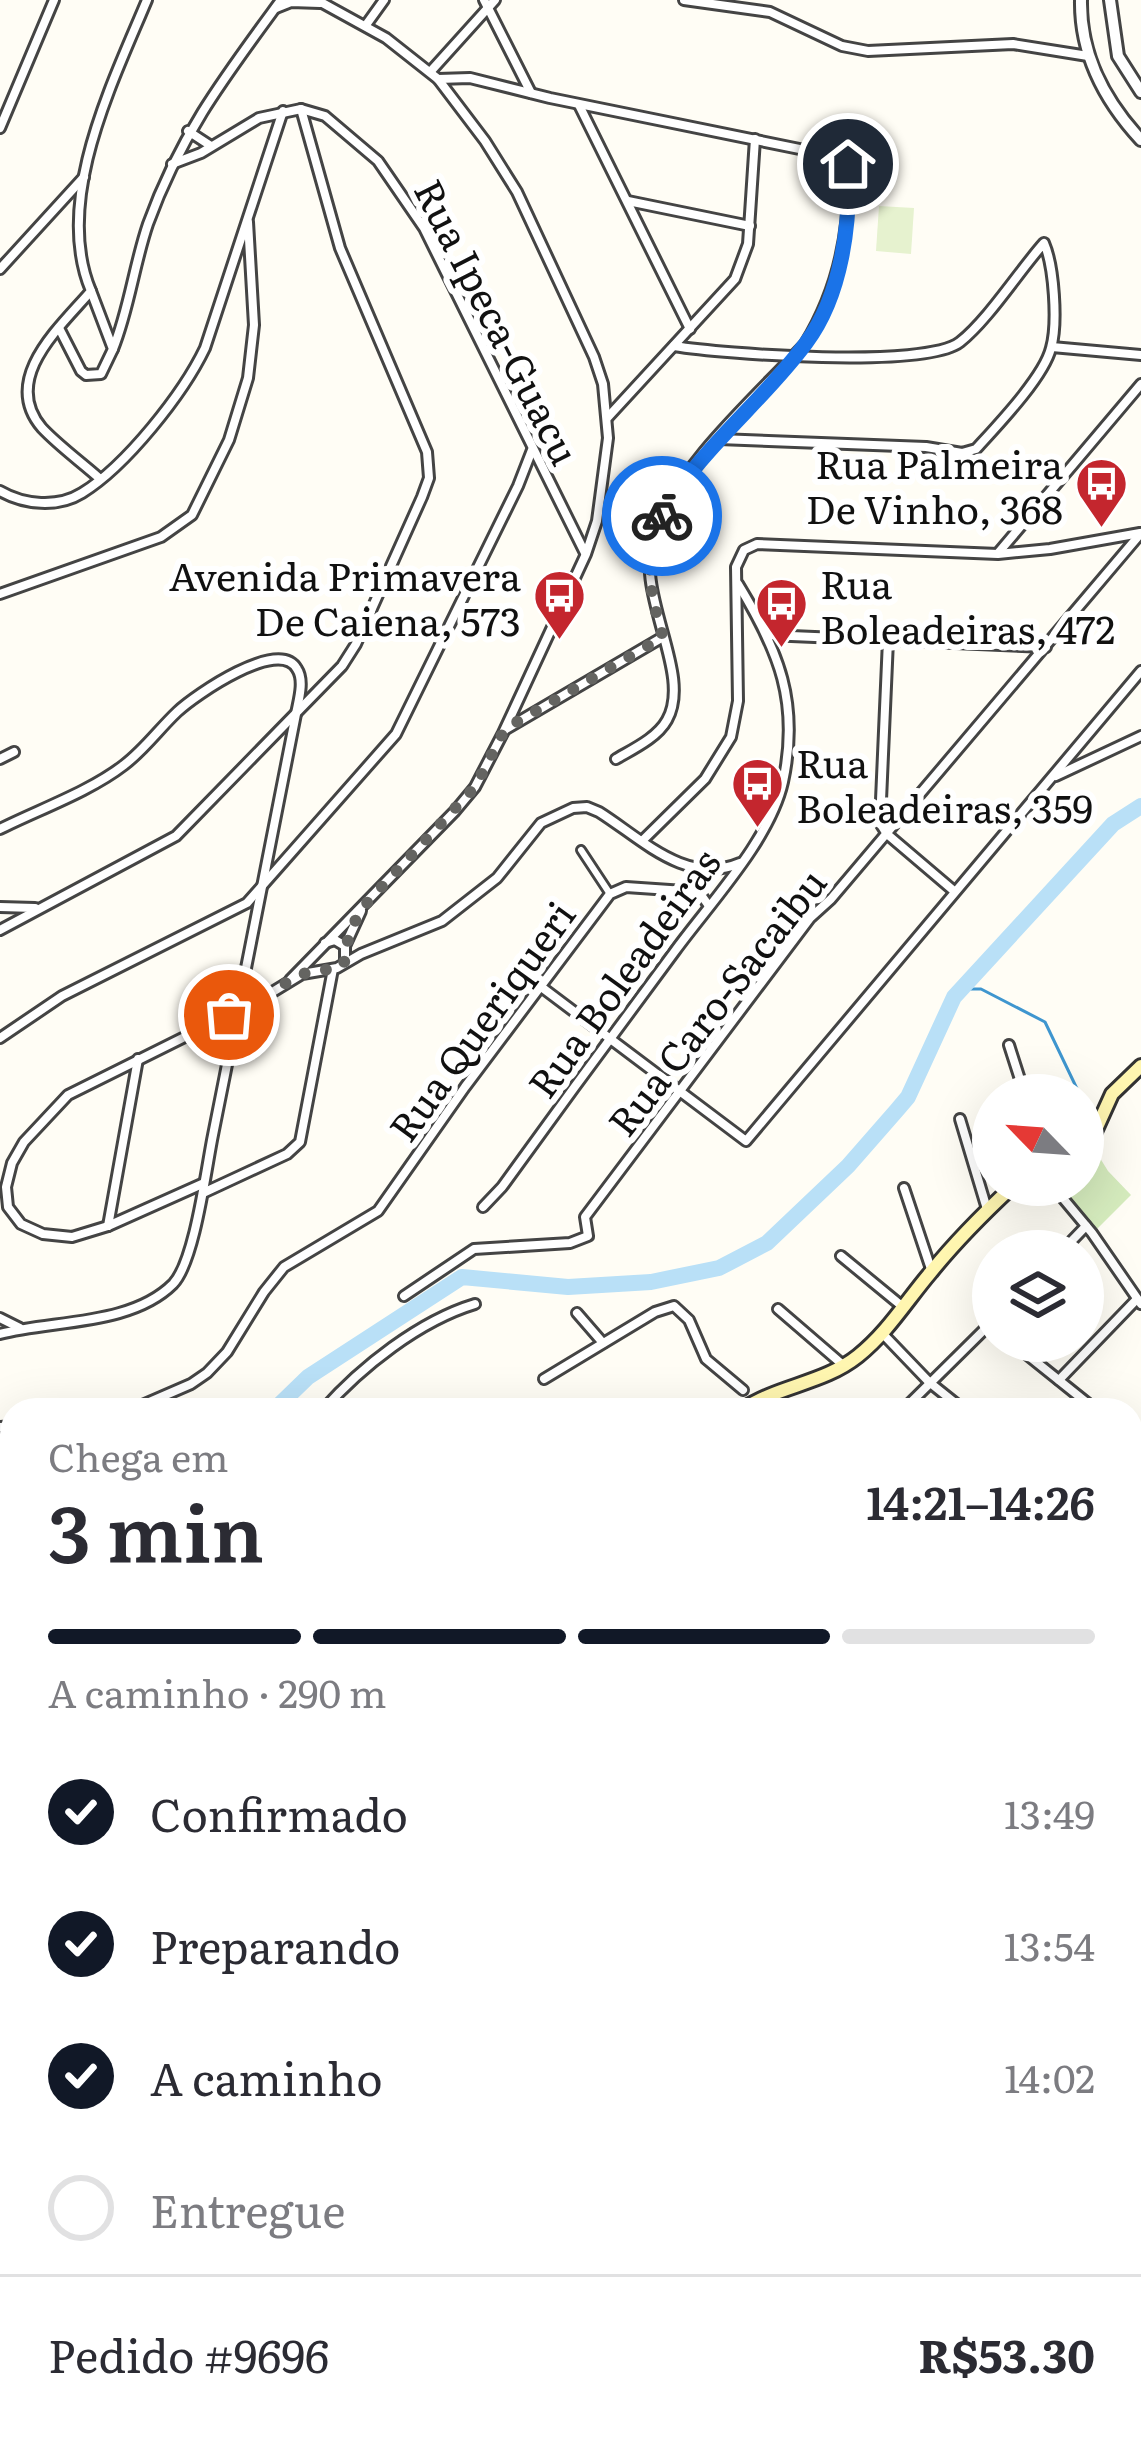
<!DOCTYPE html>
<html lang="pt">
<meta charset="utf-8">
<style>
body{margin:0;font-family:Literata,serif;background:#f2f2f3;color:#2b2b33;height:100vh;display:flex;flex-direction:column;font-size:45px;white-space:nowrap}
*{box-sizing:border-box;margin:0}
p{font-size:39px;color:#7c7c81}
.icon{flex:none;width:66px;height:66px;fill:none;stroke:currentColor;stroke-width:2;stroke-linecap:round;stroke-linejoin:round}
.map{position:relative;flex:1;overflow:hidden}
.drawer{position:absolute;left:0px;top:1398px;width:1143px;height:1059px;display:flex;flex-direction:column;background:#fff;border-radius:36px 36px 0 0;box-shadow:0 12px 48px #0002}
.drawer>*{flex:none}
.needle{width:78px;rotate:295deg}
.fabs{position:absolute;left:972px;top:1074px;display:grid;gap:24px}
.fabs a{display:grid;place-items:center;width:132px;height:132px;border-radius:50%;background:#fff;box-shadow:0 12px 48px #0002;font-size:60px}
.pin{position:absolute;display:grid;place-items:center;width:102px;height:102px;color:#fff;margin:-51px;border:6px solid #fff;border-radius:50%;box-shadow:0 3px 12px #0007}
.courier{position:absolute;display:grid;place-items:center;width:120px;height:120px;margin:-60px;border:9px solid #1a73e8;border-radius:50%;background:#fff;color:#222;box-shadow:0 3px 15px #0007}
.headline em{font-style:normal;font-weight:600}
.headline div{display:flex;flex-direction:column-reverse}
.headline{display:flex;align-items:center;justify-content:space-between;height:204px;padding:0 48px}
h1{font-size:78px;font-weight:600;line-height:90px}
.bar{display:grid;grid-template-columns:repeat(4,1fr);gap:18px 12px;align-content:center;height:144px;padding:0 48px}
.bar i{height:15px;border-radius:9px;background:#e1e1e2}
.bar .on{background:#111827}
.bar p{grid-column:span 4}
.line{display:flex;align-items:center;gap:30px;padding:0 48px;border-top:3px solid #e1e1e2}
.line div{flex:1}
ol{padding:0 48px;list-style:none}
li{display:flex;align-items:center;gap:36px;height:132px}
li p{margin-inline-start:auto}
li .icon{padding:12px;border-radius:50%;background:#111827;color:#fff;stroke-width:4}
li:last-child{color:#7c7c81}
li i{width:66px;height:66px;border:6px solid #e1e1e2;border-radius:50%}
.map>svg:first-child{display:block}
.green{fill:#d5ebbd}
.pitch{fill:#e6f2cf}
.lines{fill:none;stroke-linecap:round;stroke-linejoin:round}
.stream{stroke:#3f96cf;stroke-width:3}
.river{stroke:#b9e0f7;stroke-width:16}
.pedestrian-casing{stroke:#444;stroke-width:12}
.minor-casing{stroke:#444;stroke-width:14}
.tertiary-casing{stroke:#444;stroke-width:16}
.secondary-casing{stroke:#333;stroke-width:18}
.pedestrian{stroke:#fff;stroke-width:6}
.minor{stroke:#fff;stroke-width:8}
.tertiary{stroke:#fff;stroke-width:10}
.secondary{stroke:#fff6b0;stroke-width:12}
.done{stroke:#646461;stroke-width:12;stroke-dasharray:0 21.6}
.route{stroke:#1a73e8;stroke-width:15}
.labels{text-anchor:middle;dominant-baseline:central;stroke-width:12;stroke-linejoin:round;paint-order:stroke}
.street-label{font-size:39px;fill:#111;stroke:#fff}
.poi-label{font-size:39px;fill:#111;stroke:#fff;text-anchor:end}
</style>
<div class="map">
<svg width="1141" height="2455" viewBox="0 0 1141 2455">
<rect width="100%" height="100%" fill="#fffdf5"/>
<!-- green -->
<polygon class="green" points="1095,1150 1108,1171 1131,1195 1096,1230 1057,1185 1083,1185 1083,1165"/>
<!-- pitch -->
<polygon class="pitch" points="879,206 914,208 911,254 876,251"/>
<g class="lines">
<!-- stream -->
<polyline class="stream" points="960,989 981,989 1045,1022 1080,1095"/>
<!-- river -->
<g class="river">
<polyline points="274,1410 308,1377 462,1277 568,1287 651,1282 719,1268 767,1243 848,1166 897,1110 908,1097 954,997 1113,824 1141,806"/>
<polyline points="0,1540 12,1541"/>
</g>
<defs>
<polyline id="pedestrian" points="581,850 610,894"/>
<g id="minor">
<polyline points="484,0 531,93"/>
<polyline points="684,0 770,12 842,46 868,51 1013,44 1088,56"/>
<polyline points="276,8 291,2 320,3"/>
<polyline points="366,25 384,0"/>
<polyline points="431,71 495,0"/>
<path d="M438,79L470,78L550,98L834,156L848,164C851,227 838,290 805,344C756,397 681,462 655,530C631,592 694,672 667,720C657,738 633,749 616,759"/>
<polyline points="579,105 690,329"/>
<polyline points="0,128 54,0"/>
<polyline points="188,131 211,146"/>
<polyline points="172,164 201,153 259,118 301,109 325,116 378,161 424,228 585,553"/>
<polyline points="628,201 750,226"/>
<polyline points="0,269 84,177"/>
<polyline points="59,328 81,371 86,375 101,374 113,349 91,291"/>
<path d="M674,346C722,354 926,369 960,342C988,320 1019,271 1044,243C1054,266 1058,323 1051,348C1044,377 996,427 976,449L962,453L926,447L719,439"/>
<polyline points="1052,347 1141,355"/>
<path d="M113,349C129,310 134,265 148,224C180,135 226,75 281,0"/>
<polyline points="608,417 735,279 748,244 755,139"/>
<path d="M99,478C81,462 59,446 42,428C0,379 60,327 91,291C53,201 112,84 147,0"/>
<path d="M0,491C24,505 58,508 82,493C126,466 183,394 205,348L283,111"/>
<polyline points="999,552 1141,384"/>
<polyline points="0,594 161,537 192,515 229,440 248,378 254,325 248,222"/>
<polyline points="768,635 1046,647"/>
<polyline points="888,640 880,823 887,834 954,891"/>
<polyline points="506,729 663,637"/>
<polyline points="0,759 14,752"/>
<polyline points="1056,776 1141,736"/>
<path d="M0,829C40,809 89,792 124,765C144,750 159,729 177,712C195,695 279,637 297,669C305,681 298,702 296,714C268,855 241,995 213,1135C206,1169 195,1261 173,1284C131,1326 52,1320 0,1334"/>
<polyline points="643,840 705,779 731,737 738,701 736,567 744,550 757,544 998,554 1050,549 1140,533"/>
<polyline points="0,907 35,908"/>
<polyline points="0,930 176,836 342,666 356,644 422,497 429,478 427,452 340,248 301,109"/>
<polyline points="325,943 335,940 345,946 345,962"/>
<polyline points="345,946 361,911"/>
<polyline points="290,980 455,811 475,787 503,733 586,554 597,521 608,438 603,384 594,357 517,192 485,141 438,79 386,38 317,0"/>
<polyline points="540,986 746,1141 1141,671"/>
<polyline points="0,1038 62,996 247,903 396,734 518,486 532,450"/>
<polyline points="1009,1045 1025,1095"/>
<polyline points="960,1119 987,1209"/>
<path d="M202,1184L108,1226L72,1237L43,1234L21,1224L8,1207L6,1187L12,1163L24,1142L68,1095L261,999L302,974L337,968L361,954L442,921L497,878L541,823L573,808L587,807L599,812C642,839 686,886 740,863"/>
<polyline points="1052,1185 1092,1233 1141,1304"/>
<polyline points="904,1188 931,1269"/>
<polyline points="203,1193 287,1154 300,1142 333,969"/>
<path d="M483,1207L502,1187C559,1108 617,1029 675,951C710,903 770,840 783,782C800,703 779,651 738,584"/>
<polyline points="108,1226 138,1059"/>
<polyline points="1062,1251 1086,1226"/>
<polyline points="841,1256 903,1307"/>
<polyline points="404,1296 474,1249 570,1243 588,1236 585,1217 810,918 831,899 1141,533"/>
<polyline points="778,1309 843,1365"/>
<polyline points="577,1313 603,1343"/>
<polyline points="0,1318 20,1328"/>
<polyline points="882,1333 929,1382 964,1410"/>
<polyline points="1010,1341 1096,1410"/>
<polyline points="544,1379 655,1312 674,1306 689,1320 706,1359 743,1390"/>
<polyline points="1059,1380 1137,1299"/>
<polyline points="131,1410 191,1384 207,1373 227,1352 264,1292 284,1267 378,1211 465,1087 610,894 626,887 699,892 709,906"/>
<path d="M323,1410C361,1367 419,1321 475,1304"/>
<polyline points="903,1410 993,1321"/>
<polyline points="0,1427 12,1426"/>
<polyline points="1131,1439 1141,1447"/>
<polyline points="0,1520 12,1512"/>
<polyline points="1131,1544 1141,1552"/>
<polyline points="0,1562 12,1562"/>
<polyline points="0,1583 12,1608"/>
<polyline points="1131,1655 1141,1662"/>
<polyline points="1131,1692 1141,1681"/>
<polyline points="0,1755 12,1760"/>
<polyline points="0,1809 12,1814"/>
<polyline points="1131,1811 1141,1806"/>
<polyline points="0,1885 12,1890"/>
<polyline points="0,1928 12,1902"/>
<polyline points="1131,1950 1141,1937"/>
<polyline points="0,1961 12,1967"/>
<polyline points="0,2057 12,2031"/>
<polyline points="1131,2090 1141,2077"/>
<polyline points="0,2172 12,2177"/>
<polyline points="1131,2231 1141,2218"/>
<polyline points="0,2252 12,2257"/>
<polyline points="1131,2256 1141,2264"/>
<polyline points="0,2349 12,2321"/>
<polyline points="0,2372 12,2380"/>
<polyline points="154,2445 163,2455"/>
<polyline points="289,2445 297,2455"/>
<polyline points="422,2445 430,2455"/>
<polyline points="555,2445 563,2455"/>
<polyline points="824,2445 832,2455"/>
<polyline points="890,2445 901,2455"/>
<polyline points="0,2451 12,2445"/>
<polyline points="110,2455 114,2445"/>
<polyline points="799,2455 812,2445"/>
</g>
<g id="tertiary">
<path d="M1081,0C1080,55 1104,100 1141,140"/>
<polyline points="1110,0 1118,56 1141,92"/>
<polyline points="688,2445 697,2455"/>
<polyline points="439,2455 451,2445"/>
</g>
<g id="secondary">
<polyline points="1083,1158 1112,1094 1141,1066"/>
<path d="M742,1410C779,1385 823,1384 858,1356C888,1332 907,1300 931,1272C956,1241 985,1212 1014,1185"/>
<polyline points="0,1716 12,1717"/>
<polyline points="1131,1832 1141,1861"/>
<polyline points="1131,2372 1141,2359"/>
<polyline points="982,2445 994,2455"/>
<polyline points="1008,2445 1020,2455"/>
<polyline points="1065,2455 1073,2445"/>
</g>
</defs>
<!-- pedestrian casing -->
<use href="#pedestrian" class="pedestrian-casing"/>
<!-- minor casing -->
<use href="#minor" class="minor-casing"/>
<!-- tertiary casing -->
<use href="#tertiary" class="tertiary-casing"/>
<!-- secondary casing -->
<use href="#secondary" class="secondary-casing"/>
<!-- pedestrian -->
<use href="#pedestrian" class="pedestrian"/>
<!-- minor -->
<use href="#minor" class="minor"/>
<!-- tertiary -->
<use href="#tertiary" class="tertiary"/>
<!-- secondary -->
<use href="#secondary" class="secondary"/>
</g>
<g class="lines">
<!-- done -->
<path class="done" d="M229,1015L302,974L341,967L347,957C345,937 354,922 365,905L475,787L505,729L663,637C651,596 641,557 662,516"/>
<!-- route -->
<path class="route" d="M662,516C699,449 761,404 806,343C842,295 851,222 848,164"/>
</g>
<!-- icons -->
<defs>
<symbol id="bus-pin" viewBox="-11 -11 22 30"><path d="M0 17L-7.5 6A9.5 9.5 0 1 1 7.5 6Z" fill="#c4262e" stroke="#fff"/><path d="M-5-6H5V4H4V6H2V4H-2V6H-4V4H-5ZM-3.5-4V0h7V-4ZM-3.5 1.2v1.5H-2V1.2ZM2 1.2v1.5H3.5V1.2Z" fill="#fff"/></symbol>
</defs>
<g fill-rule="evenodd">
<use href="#bus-pin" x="1072" y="454" width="59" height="81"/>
<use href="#bus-pin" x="530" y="566" width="59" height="81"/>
<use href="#bus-pin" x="752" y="574" width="59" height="81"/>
<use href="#bus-pin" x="728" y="754" width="59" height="81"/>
</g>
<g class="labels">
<!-- street labels -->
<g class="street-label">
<text transform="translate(499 321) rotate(63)">Rua Ipeca-Guacu</text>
<text transform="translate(622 972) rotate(-54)">Rua Boleadeiras</text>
<text transform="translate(715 1001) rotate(-52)">Rua Caro-Sacaibu</text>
<text transform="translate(480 1020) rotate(-54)">Rua Queriqueri</text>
</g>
<!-- poi labels -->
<g class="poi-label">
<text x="1063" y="462">Rua Palmeira<tspan x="1063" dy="45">De Vinho, 368</tspan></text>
<text x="521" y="574">Avenida Primavera<tspan x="521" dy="45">De Caiena, 573</tspan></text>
<text x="820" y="582" text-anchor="start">Rua<tspan x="820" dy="45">Boleadeiras, 472</tspan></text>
<text x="796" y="761" text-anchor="start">Rua<tspan x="796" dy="45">Boleadeiras, 359</tspan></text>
</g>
</g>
</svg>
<div class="fabs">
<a><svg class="needle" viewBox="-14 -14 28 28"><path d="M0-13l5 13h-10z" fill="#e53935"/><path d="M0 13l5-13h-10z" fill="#7c7c81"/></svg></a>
<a><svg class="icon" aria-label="layers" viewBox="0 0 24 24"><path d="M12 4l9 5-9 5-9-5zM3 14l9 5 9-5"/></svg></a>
</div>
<div class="pin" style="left:229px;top:1015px;background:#ea580c"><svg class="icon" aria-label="bag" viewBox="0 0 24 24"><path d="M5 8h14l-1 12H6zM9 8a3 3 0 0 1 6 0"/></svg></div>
<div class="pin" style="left:848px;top:164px;background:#1f2937"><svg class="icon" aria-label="home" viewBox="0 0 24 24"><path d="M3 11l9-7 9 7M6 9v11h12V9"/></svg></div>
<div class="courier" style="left:662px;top:516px"><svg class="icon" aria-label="bike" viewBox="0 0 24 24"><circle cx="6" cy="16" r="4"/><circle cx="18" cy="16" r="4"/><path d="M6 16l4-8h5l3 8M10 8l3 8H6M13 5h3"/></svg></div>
<section class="drawer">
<div class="headline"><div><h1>3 min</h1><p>Chega em</p></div><em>14:21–14:26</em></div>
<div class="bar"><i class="on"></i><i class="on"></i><i class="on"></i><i></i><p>A caminho · 290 m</p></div>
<ol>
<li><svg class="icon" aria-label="check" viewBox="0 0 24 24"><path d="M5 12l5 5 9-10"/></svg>Confirmado<p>13:49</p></li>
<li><svg class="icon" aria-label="check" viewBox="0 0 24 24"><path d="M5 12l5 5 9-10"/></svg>Preparando<p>13:54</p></li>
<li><svg class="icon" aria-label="check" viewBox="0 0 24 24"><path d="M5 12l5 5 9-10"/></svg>A caminho<p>14:02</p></li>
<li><i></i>Entregue</li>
</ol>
<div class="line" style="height:156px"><div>Pedido #9696</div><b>R$53.30</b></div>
</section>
</div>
